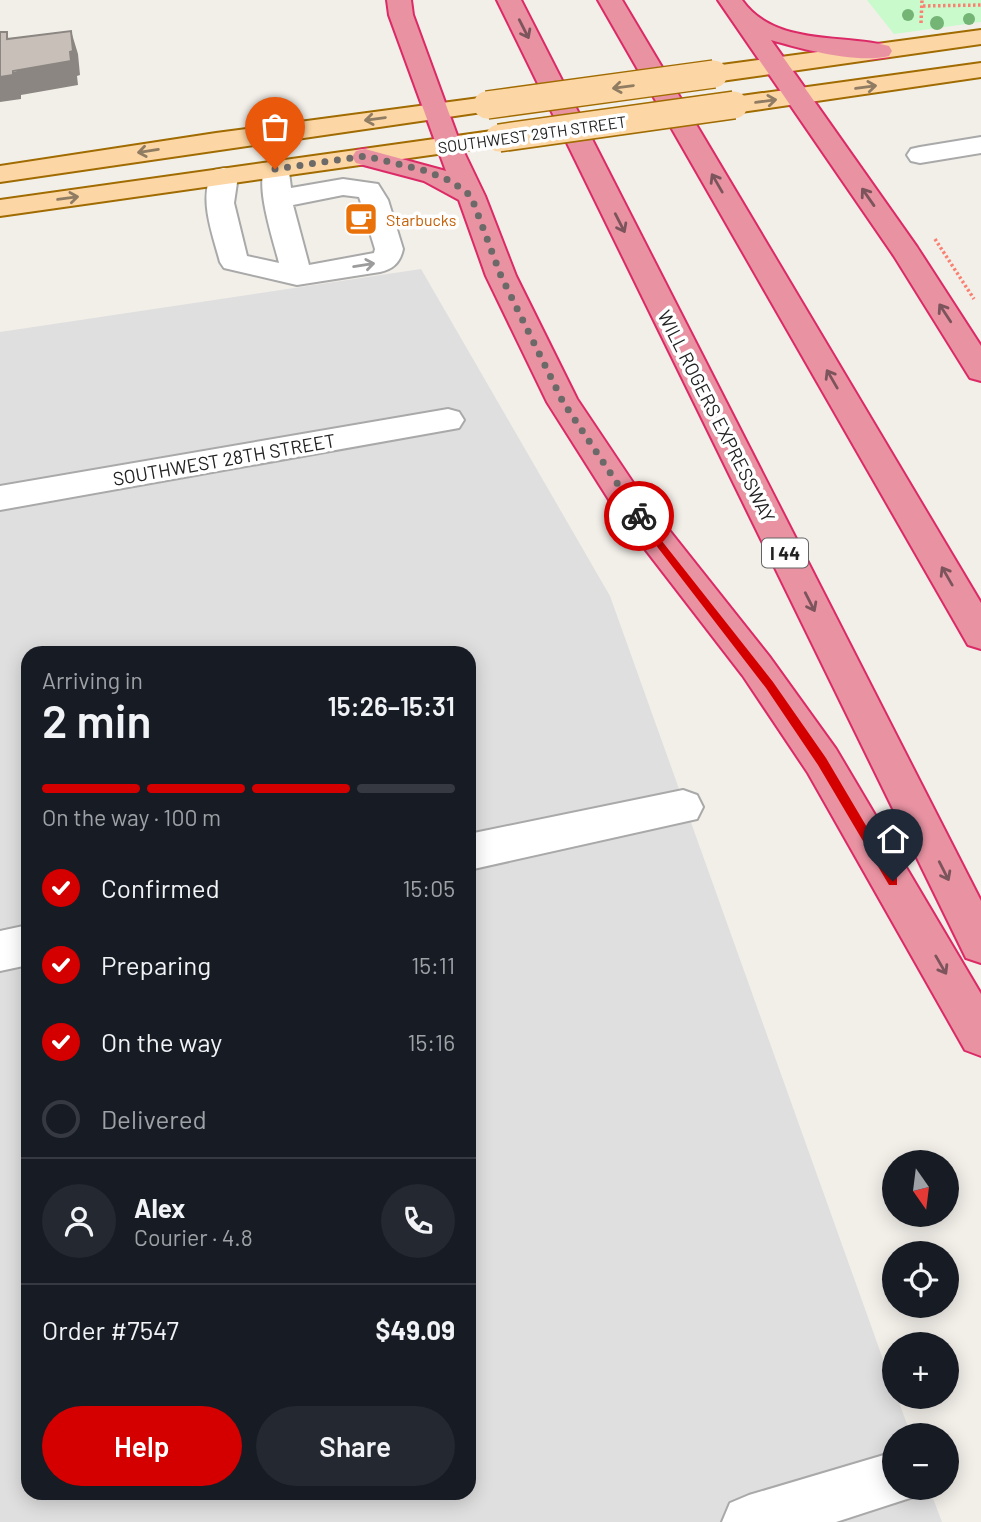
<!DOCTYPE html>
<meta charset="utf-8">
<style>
body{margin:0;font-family:Barlow,sans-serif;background:#242831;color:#f1f3f6;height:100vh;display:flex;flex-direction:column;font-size:26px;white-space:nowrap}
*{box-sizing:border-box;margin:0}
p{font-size:23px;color:#9ea1a6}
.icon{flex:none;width:38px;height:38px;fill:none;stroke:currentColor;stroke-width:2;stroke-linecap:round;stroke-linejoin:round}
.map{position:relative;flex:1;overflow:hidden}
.details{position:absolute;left:21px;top:646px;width:455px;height:854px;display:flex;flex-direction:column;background:#171b24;border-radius:21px;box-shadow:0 4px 18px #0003}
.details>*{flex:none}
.needle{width:46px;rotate:166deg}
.buttons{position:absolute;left:882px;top:1150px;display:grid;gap:14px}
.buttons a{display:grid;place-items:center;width:77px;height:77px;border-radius:50%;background:#171b24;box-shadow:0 4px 18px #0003;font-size:35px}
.pin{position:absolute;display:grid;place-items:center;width:60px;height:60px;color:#fff;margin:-72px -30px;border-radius:50% 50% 50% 0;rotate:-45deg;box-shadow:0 0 7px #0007}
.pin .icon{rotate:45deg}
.courier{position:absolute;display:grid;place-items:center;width:70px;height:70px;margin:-35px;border:5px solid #d40000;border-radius:50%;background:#fff;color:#222;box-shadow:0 2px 9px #0007}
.headline em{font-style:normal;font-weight:600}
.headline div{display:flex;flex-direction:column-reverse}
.headline{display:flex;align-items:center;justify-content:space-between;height:119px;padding:0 21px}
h1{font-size:46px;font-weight:600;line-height:52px}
.bar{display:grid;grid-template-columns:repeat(4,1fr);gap:10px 7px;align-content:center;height:84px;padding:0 21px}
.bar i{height:9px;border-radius:5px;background:#363941}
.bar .on{background:#d40000}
.bar p{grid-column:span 4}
.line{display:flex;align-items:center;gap:18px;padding:0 21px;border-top:2px solid #363941}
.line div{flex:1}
.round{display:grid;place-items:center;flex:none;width:74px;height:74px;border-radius:37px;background:#242831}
ol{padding:0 21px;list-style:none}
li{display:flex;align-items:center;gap:21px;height:77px}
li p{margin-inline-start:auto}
li .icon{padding:7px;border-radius:50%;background:#d40000;color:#fff;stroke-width:4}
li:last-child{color:#9ea1a6}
li i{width:38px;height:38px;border:4px solid #363941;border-radius:50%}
.cta{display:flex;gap:14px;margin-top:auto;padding:14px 21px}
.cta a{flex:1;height:80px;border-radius:42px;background:#d40000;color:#fff;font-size:28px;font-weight:600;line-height:80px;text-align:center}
.cta a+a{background:#242831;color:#f1f3f6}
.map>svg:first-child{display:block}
.residential{fill:#e0dfdf;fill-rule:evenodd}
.park{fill:#c8facc}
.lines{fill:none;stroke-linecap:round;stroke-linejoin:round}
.minor-casing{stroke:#a9a9a9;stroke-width:4}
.major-casing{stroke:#a06b00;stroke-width:4}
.highway-casing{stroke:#dc2a67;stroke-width:4}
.path{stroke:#fa8072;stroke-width:3.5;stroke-dasharray:2.5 2.5;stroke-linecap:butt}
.minor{fill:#fff;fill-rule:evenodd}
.major{fill:#fcd6a4;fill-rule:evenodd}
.highway{fill:#e892a2;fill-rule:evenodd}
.major-bridge-casing{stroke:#a06b00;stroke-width:30;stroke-linecap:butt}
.major-bridge{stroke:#fcd6a4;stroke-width:27}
.tree{fill:#74b475}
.shaded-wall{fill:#8b8681}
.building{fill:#c7bfb8;stroke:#8b8681;stroke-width:2}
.oneway{stroke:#7b545c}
.oneway2{stroke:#8f7c63}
.oneway3{stroke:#9c9c9c}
.route{fill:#d40000}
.done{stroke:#6b6a68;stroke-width:7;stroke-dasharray:0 12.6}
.labels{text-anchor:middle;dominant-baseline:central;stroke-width:7;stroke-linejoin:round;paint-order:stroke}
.far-street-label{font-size:16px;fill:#222;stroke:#fff}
.far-food-label{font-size:16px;fill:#c56008;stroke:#fff;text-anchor:start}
.shield{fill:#fff;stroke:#646464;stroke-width:2}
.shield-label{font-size:18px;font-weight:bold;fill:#222}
.street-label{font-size:19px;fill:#222;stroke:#fff}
</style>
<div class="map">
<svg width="981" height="1522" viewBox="0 0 981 1522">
<rect width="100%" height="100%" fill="#f2efe9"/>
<!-- residential -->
<path class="residential" d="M421,269L610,596L894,1390V1396L897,1397L911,1435H894V1488H929L942,1522H0V332ZM28,653H469V1493H28Z"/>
<!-- park -->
<polygon class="park" points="867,0 981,0 981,22 894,34"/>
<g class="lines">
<defs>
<g id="minor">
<polygon points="981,137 981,153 920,163 911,161 907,155 911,149 920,147"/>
<path d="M276,164L286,166L289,172L291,188L343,179L378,184L388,200L403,249C400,263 393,269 380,272L297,285L224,268L220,262C213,235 197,196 214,170L224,168L234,170L238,176L234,203L247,256L279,263C274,242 254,184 266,166ZM343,195L359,197L360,200L375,249L374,253L309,265L293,205Z"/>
<polygon points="448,409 459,412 464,420 459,428 0,510 0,486"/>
<polygon points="683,790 697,795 703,807 697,819 469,870 469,834"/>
<polygon points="28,925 28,965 0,971 0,931"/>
<polygon points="894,1452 894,1488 916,1488 913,1497 836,1522 722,1522 730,1503 749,1495"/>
</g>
<g id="major">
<polygon points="981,30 981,44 714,82 705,79 701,74 705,69 714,66"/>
<polygon points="981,63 981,77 734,113 725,110 721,105 725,100 734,97"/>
<polygon points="487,97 496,100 500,105 496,110 0,182 0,166 216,133"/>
<polygon points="499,130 508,132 512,138 508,144 0,216 0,200"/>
</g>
<g id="highway">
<polygon points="387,0 411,0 413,15 461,146 485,196 516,276 577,399 642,496 769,656 836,749 981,994 981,1056 965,1050 808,773 743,676 618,514 547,402 486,276 459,200 424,181 356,163 352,157 356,151 365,149 446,171 389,15"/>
<polygon points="497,0 521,0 981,901 981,963 966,958"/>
<polygon points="598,0 622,0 981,603 981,649 968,645"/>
<path d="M718,0H742C774,46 840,34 889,46L892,51L889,56C857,64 802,49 771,40L917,247L981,346V381L970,378L894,256Z"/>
</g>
</defs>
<!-- minor casing -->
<use href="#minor" class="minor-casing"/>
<!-- major casing -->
<use href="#major" class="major-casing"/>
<!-- highway casing -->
<use href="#highway" class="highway-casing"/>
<!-- path -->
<g class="path">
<polyline points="923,6 981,5"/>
<polyline points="921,23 922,0"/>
<polyline points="935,239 974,299"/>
</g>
<!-- minor -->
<use href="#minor" class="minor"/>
<!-- major -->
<use href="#major" class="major"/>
<!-- highway -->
<use href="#highway" class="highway"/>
<defs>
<g id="major-bridge">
<polyline points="487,105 714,74"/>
<polyline points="499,138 734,105"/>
</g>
</defs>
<!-- major-bridge casing -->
<use href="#major-bridge" class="major-bridge-casing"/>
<!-- major-bridge -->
<use href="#major-bridge" class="major-bridge"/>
</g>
<!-- trees -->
<g class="tree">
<circle cx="908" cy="15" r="6"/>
<circle cx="969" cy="19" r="6"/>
<circle cx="937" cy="23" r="7"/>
</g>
<!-- shaded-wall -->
<polygon class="shaded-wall" points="71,31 78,54 80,75 77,76 78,85 21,95 21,99 0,102 0,77 70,52"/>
<!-- building -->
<polygon class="building" points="71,31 73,51 70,52 71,61 13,71 13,75 0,77 0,32 7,32 7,39"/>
<!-- one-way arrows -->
<defs><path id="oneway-shaft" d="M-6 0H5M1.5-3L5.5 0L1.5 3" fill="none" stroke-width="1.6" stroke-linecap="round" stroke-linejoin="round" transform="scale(1.75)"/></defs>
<g class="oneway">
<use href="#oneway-shaft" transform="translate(524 29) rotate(63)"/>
<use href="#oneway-shaft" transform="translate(717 183) rotate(-120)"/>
<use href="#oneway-shaft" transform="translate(868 197) rotate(-125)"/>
<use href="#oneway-shaft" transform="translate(620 223) rotate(63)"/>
<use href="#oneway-shaft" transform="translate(945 313) rotate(-123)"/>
<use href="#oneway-shaft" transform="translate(832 379) rotate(-120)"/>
<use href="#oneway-shaft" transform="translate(947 576) rotate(-120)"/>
<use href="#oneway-shaft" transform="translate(810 602) rotate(63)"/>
<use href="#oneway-shaft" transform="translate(944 871) rotate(63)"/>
<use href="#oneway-shaft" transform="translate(941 965) rotate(60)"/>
</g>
<g class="oneway2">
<use href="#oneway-shaft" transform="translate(623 87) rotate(172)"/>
<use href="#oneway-shaft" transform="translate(866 87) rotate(-8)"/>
<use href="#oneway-shaft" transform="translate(766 101) rotate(-8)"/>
<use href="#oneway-shaft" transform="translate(375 119) rotate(172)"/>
<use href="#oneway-shaft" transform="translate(148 151) rotate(171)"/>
<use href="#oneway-shaft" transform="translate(68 198) rotate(-8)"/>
</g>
<use class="oneway3" href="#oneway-shaft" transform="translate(364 265) rotate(-9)"/>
<!-- route -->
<polygon class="route" points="639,512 773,682 826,758 897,878 897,885 889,885 818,765 766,688 635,518 634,516"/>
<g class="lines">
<!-- done -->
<polyline class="done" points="275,169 365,156 423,170 451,181 471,196 501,276 563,402 639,516"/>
</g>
<!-- icons -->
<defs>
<symbol id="cafe-square" viewBox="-11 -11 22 22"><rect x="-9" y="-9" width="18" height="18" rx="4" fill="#e8710a" stroke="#fff"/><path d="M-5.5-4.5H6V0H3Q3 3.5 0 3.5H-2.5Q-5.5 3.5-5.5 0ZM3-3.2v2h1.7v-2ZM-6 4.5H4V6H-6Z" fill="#fff"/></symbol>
</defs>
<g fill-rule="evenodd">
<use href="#cafe-square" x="342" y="200" width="38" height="38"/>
</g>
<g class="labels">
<!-- far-street labels -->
<g class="far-street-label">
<text transform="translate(532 134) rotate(-8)">SOUTHWEST 29TH STREET</text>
</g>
<!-- far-food labels -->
<g class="far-food-label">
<text x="386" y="219">Starbucks</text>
</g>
<!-- shield labels -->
<rect class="shield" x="762" y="538.5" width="46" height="29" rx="5"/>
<g class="shield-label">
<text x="785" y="553">I 44</text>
</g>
<!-- street labels -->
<g class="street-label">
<text transform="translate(717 416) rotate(63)">WILL ROGERS EXPRESSWAY</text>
<text transform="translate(224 459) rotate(-10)">SOUTHWEST 28TH STREET</text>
</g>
</g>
</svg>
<div class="buttons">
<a><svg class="needle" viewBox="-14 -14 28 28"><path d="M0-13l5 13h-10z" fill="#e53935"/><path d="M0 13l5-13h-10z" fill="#9ea1a6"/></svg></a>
<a><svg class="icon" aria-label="locate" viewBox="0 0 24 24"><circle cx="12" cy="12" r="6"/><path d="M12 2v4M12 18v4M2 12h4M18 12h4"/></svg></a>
<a>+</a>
<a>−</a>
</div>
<div class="pin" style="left:275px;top:169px;background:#ea580c"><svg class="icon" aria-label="bag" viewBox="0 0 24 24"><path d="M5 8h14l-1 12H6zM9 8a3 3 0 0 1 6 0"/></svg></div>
<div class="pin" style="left:893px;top:881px;background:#1f2937"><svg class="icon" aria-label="home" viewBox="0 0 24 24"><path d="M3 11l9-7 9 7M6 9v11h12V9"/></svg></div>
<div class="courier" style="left:639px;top:516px"><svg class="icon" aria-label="bike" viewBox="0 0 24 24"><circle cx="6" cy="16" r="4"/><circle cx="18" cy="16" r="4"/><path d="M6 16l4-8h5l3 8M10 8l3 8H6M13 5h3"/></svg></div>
<section class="details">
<div class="headline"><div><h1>2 min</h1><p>Arriving in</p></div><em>15:26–15:31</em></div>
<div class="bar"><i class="on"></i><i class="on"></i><i class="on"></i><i></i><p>On the way · 100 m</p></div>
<ol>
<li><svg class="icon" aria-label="check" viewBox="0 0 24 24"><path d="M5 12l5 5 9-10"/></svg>Confirmed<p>15:05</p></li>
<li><svg class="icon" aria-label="check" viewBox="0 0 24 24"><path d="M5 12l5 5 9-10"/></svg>Preparing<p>15:11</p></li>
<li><svg class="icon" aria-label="check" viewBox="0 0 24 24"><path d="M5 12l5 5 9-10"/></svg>On the way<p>15:16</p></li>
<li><i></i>Delivered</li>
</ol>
<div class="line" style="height:126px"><a class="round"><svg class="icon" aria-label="person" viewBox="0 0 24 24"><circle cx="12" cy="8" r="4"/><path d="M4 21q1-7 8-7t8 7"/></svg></a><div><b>Alex</b><p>Courier · 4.8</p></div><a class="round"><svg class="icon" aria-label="phone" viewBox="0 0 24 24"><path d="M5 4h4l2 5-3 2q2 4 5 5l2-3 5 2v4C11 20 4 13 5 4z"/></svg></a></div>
<div class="line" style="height:91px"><div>Order #7547</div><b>$49.09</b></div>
<div class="cta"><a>Help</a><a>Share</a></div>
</section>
</div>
